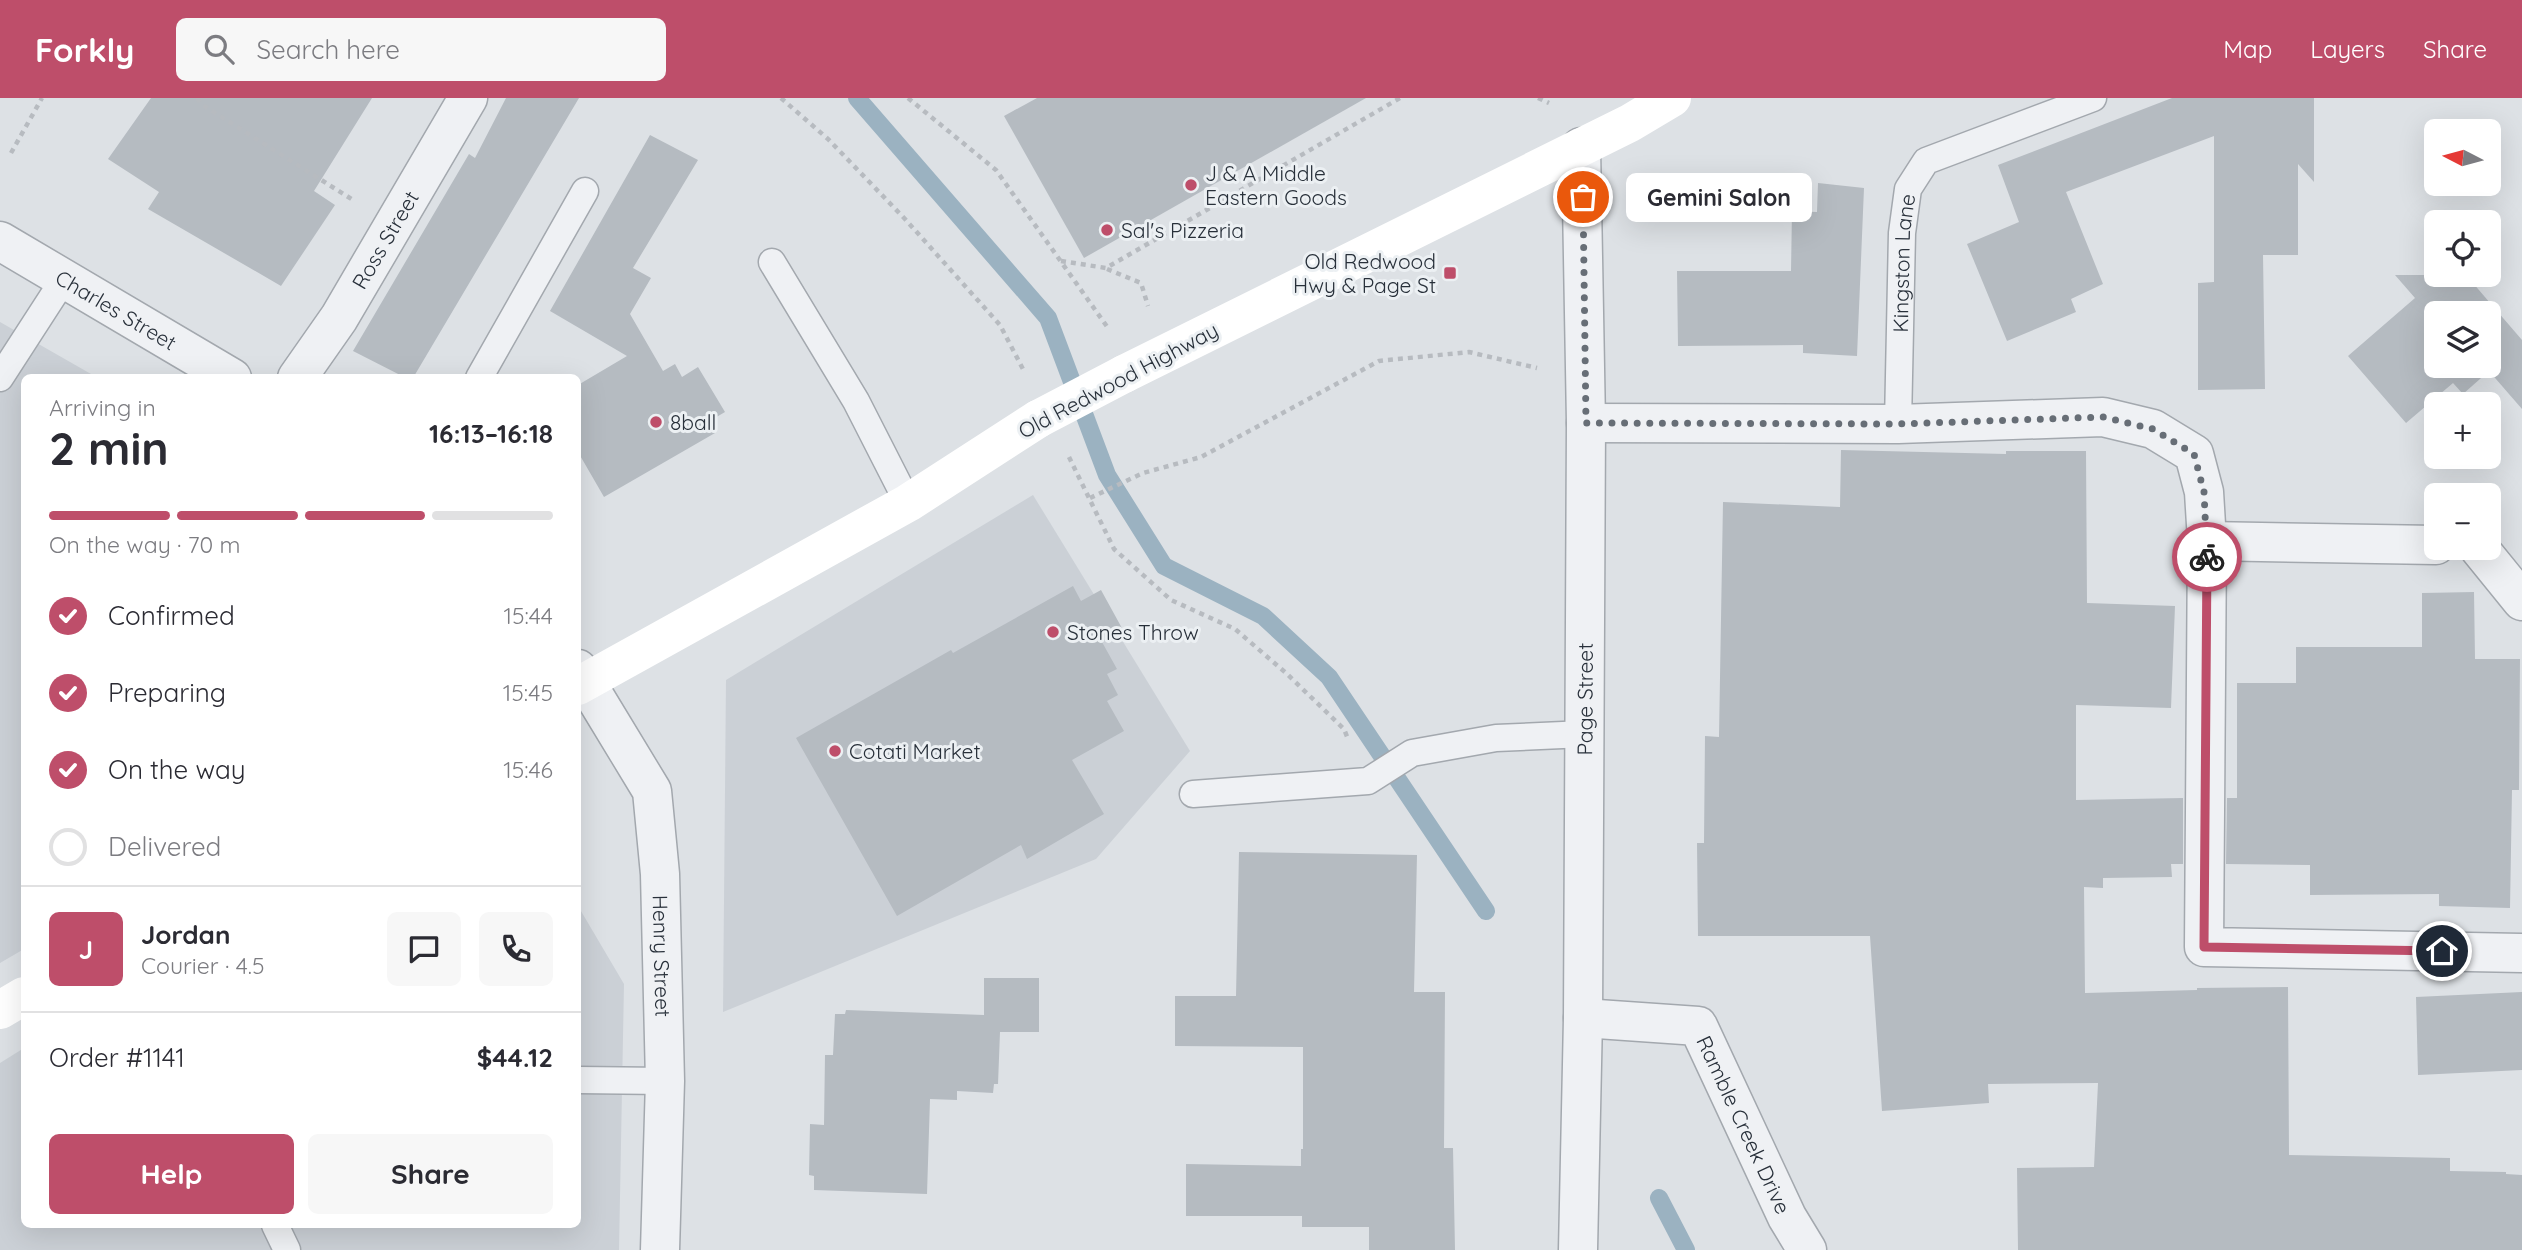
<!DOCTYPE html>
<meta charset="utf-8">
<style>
body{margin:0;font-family:Quicksand,sans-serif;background:#f7f7f7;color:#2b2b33;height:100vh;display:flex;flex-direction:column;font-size:26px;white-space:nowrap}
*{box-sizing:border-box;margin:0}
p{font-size:23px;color:#7c7c81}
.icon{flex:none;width:38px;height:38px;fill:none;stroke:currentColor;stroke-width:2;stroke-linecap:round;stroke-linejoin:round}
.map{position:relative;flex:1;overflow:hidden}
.details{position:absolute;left:21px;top:276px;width:560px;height:854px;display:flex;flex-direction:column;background:#fff;border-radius:10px;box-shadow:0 7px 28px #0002}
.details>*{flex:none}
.needle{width:46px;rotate:276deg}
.fabs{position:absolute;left:2424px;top:21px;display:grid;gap:14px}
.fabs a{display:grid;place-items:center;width:77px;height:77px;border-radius:10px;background:#fff;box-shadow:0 7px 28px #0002;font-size:35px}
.pin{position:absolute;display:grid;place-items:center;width:60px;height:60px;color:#fff;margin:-30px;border:4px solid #fff;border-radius:50%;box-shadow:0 2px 7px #0007}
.courier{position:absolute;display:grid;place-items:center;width:70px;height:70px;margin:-35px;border:5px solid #be4e6a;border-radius:50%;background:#fff;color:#222;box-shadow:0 2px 9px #0007}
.bubble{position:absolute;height:49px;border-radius:10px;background:#fff;box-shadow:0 7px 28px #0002;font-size:23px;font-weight:700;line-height:49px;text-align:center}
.head em{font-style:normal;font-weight:700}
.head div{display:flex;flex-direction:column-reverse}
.head{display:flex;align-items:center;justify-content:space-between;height:119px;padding:0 28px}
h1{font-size:46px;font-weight:700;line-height:52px}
.bar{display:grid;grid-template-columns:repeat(4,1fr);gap:10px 7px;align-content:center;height:84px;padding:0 28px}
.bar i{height:9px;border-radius:5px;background:#e1e1e2}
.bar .current{background:#be4e6a}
.bar p{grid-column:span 4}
.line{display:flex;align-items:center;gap:18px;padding:0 28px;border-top:2px solid #e1e1e2}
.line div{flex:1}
.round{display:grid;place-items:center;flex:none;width:74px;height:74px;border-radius:10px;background:#f7f7f7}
ol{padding:0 28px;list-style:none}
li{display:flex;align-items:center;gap:21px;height:77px}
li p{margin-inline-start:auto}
li .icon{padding:7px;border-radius:50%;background:#be4e6a;color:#fff;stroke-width:4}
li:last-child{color:#7c7c81}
li i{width:38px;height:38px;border:4px solid #e1e1e2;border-radius:50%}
.action{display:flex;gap:14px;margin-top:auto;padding:14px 28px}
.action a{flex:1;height:80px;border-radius:10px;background:#be4e6a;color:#fff;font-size:28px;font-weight:700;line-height:80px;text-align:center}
.action a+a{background:#f7f7f7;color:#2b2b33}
header{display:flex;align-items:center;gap:42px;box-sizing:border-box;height:98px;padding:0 35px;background:#be4e6a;color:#fff}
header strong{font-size:33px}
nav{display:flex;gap:38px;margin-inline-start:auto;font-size:24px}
.search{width:490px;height:63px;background:#f7f7f7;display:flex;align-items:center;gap:18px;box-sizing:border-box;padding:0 24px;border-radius:10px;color:#7c7c81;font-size:26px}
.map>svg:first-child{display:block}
.built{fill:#cbd0d6}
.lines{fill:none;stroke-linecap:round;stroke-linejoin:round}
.stream{stroke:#9bb2c1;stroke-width:18}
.building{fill:#b5bbc1;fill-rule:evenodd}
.lane-casing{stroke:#a3a8ae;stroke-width:29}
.street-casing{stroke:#a3a8ae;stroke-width:41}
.path{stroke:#b7bbc0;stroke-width:4.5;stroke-dasharray:5 5;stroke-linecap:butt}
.lane{stroke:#eff1f4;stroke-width:26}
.street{stroke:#eff1f4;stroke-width:38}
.secondary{stroke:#fff;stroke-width:38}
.secondary-bridge{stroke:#fff;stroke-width:38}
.done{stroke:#676e76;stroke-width:7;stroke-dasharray:0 12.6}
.route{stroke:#be4e6a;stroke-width:9}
.poi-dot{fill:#be4e6a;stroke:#ecf0f3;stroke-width:2.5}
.labels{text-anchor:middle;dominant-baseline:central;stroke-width:6;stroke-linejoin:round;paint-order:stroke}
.poi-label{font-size:21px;fill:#28303a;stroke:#ecf0f3;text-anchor:start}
.street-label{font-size:21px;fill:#28303a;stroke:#ecf0f3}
</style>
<header>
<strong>Forkly</strong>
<div class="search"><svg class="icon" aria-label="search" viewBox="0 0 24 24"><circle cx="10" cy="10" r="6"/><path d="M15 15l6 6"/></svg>Search here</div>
<nav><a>Map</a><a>Layers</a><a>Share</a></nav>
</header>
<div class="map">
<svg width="2522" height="1152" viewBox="0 0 2522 1152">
<rect width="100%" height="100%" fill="#dde1e5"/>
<!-- built -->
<g class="built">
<polygon points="0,224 98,280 24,280 24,851 0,865"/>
<polygon points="1033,397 1190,653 1096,761 723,914 726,582"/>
<polygon points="578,808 624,886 619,1152 0,1152 0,965 24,950 24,1127 578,1127"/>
</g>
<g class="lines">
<!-- stream -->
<g class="stream">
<polyline points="857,0 1048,220 1107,377 1164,468 1263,518 1329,579 1486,813"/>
<polyline points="1659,1100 1686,1152"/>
</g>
</g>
<!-- building -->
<g class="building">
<polygon points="151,0 372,0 314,93 335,107 281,188 148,111 159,94 108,61"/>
<polygon points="506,0 579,0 413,280 406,280 353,253 469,56 475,60"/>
<polygon points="1037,0 1366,0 1084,160 1004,18"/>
<polygon points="2172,0 2314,0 2314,84 2298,66 2298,157 2263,157 2265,291 2198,292 2198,185 2214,184 2214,38 2066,94 2103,186 2071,201 2076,214 2007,243 1967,146 2019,124 1998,67"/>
<polygon points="650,37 698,62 633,170 651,180 630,216 663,273 675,266 682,279 698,269 725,314 708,324 715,335 604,399 578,354 578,287 627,258 550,213"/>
<polygon points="1818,85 1864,90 1857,258 1803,255 1803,247 1678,248 1677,173 1791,173 1792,113 1817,114"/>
<path d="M2395,177H2466L2522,242V311L2489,273L2463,296L2453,285L2406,325L2348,258L2415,200ZM2436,215H2488V268H2436Z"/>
<polygon points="1841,352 2006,356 2006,353 2086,353 2087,505 2175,508 2171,610 2076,607 2076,702 2183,700 2183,766 2171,766 2172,779 2103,780 2103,790 2084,789 2085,895 2197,892 2197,890 2288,889 2289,1057 2450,1060 2450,1073 2506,1074 2506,1076 2522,1077 2522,1152 2018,1152 2017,1070 2094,1069 2098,985 1988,986 1989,1005 1882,1013 1870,838 1698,838 1697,745 1704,745 1705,638 1719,639 1723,404 1840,409"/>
<polygon points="1073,488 1081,503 1101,492 1123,532 1102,544 1117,571 1107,576 1118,597 1107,603 1124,633 1072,662 1104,716 1027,761 1021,747 897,818 796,640 951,552 953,555"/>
<polygon points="2474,494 2475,561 2520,561 2519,692 2512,692 2510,810 2439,808 2439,796 2310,797 2310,767 2226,766 2227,700 2237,700 2237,585 2296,585 2296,549 2422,549 2422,495"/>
<polygon points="1239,754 1417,757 1414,894 1445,894 1444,1050 1453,1050 1455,1152 1369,1152 1369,1129 1302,1129 1302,1118 1186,1118 1186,1066 1301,1068 1301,1051 1303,1051 1303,949 1175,948 1175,898 1236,898"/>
<polygon points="984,880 1039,880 1039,934 1000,934 998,986 994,986 993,995 957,993 957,1002 930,1001 927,1096 814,1092 814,1078 809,1077 810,1026 824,1027 825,957 833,957 835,916 845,916 846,912 984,917"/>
<polygon points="2522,894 2522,972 2418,977 2416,899"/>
</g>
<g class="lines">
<defs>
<g id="lane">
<polyline points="772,164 856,303 908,405"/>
<polyline points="0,280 64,181"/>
<polyline points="479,280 585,93"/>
<path id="s1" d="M1898,326L1902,135L1908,91L1926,63L2093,0"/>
<polyline points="1193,696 1368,683 1412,655 1496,640 1585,636"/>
<polyline points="578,982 665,983"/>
<polyline points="275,1127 287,1152"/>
</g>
<g id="street">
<path id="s2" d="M0,143L232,280"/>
<path id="s3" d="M297,280L339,220L468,0"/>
<polyline points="1586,325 1898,326 2103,319 2153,331 2194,356 2204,394 2207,443 2204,849 2522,855"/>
<polyline points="2207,443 2436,447"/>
<polyline points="2479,450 2522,503"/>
<path id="s4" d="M578,571L652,693L660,776L665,983L660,1152"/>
<path id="s5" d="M1583,920L1698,928L1787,1119L1807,1152"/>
<path id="s6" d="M1578,1152L1583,920L1586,325L1581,49"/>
</g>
</defs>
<!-- lane casing -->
<use href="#lane" class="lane-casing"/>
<!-- street casing -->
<use href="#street" class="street-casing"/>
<!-- path -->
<g class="path">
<polyline points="197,0 201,6 353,102"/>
<polyline points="781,0 828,41 905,121 1000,227 1024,273"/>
<polyline points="908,0 996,72 1108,230"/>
<polyline points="1538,0 1549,5"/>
<polyline points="11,55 42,0"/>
<polyline points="1061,163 1106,170 1400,0"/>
<polyline points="1107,171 1141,185 1148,208"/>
<polyline points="1069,359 1114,451 1171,502 1235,531 1286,575 1344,631 1348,641"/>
<polyline points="1090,400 1143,375 1201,359 1379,263 1469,254 1537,270"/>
</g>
<!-- lane -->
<use href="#lane" class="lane"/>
<!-- street -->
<use href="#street" class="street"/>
<!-- secondary -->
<g class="secondary">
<polyline points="1124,276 1630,25 1672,0"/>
<polyline points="578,588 908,405 1038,321"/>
<polyline points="0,912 24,898"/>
</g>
<!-- secondary-bridge -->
<polyline class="secondary-bridge" points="1038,321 1124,276"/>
</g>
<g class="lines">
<!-- done -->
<polyline class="done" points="1583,99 1586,325 1898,326 2103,319 2153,331 2194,356 2204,394 2207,459"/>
<!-- route -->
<polyline class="route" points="2207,459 2204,849 2442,853"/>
</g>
<!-- markers -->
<g class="poi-dot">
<circle cx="1191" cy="87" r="7"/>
<circle cx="1107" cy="132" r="7"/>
<rect x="1443" y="168" width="14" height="14" rx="3.5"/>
<circle cx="656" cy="324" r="7"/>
<circle cx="1053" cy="534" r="7"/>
<circle cx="835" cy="653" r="7"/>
</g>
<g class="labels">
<!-- poi labels -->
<g class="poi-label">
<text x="1205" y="75">J &amp; A Middle<tspan x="1205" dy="24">Eastern Goods</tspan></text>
<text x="1121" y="132">Sal's Pizzeria</text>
<text x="1436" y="163" text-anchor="end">Old Redwood<tspan x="1436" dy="24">Hwy &amp; Page St</tspan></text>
<text x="670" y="324">8ball</text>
<text x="1067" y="534">Stones Throw</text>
<text x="849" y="653">Cotati Market</text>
</g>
<!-- street labels -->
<g class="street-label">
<text stroke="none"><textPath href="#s3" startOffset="164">Ross Street</textPath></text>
<text stroke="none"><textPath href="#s1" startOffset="161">Kingston Lane</textPath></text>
<text stroke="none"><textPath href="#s2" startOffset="135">Charles Street</textPath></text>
<text transform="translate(1118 282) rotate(-28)">Old Redwood Highway</text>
<text stroke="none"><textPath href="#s6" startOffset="551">Page Street</textPath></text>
<text stroke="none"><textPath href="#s4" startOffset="308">Henry Street</textPath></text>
<text stroke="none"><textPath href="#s5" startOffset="224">Ramble Creek Drive</textPath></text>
</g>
</g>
</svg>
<div class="fabs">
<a><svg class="needle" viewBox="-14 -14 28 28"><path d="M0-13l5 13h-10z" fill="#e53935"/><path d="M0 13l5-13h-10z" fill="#7c7c81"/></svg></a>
<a><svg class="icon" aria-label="locate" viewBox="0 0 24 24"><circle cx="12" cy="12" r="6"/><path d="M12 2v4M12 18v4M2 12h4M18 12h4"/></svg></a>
<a><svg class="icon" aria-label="layers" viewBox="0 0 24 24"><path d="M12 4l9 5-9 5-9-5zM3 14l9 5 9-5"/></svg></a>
<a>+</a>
<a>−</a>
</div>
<div class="pin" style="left:1583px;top:99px;background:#ea580c"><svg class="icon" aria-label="bag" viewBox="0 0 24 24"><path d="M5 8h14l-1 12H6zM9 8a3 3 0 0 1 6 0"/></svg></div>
<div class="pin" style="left:2442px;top:853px;background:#1f2937"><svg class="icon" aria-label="home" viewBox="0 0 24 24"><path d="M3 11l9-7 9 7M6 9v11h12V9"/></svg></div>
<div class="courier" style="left:2207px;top:459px"><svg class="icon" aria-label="bike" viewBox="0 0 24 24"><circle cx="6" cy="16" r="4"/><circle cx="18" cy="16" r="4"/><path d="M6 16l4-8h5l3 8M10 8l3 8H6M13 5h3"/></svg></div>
<div class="bubble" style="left:1626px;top:75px;width:186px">Gemini Salon</div>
<section class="details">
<div class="head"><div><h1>2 min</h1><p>Arriving in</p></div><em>16:13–16:18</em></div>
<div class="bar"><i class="current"></i><i class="current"></i><i class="current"></i><i></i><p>On the way · 70 m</p></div>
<ol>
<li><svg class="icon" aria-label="check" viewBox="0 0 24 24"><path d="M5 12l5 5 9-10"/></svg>Confirmed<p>15:44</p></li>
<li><svg class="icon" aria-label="check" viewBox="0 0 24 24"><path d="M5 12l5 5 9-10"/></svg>Preparing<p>15:45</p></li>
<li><svg class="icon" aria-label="check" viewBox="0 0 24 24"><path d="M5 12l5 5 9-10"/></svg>On the way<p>15:46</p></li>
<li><i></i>Delivered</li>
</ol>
<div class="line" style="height:126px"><b class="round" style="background:#be4e6a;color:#fff">J</b><div><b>Jordan</b><p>Courier · 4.5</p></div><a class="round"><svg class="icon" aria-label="chat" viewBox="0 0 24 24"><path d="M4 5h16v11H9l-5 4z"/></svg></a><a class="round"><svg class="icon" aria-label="phone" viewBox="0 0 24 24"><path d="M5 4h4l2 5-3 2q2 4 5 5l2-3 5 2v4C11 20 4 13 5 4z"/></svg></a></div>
<div class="line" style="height:91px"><div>Order #1141</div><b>$44.12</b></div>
<div class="action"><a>Help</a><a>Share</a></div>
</section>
</div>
